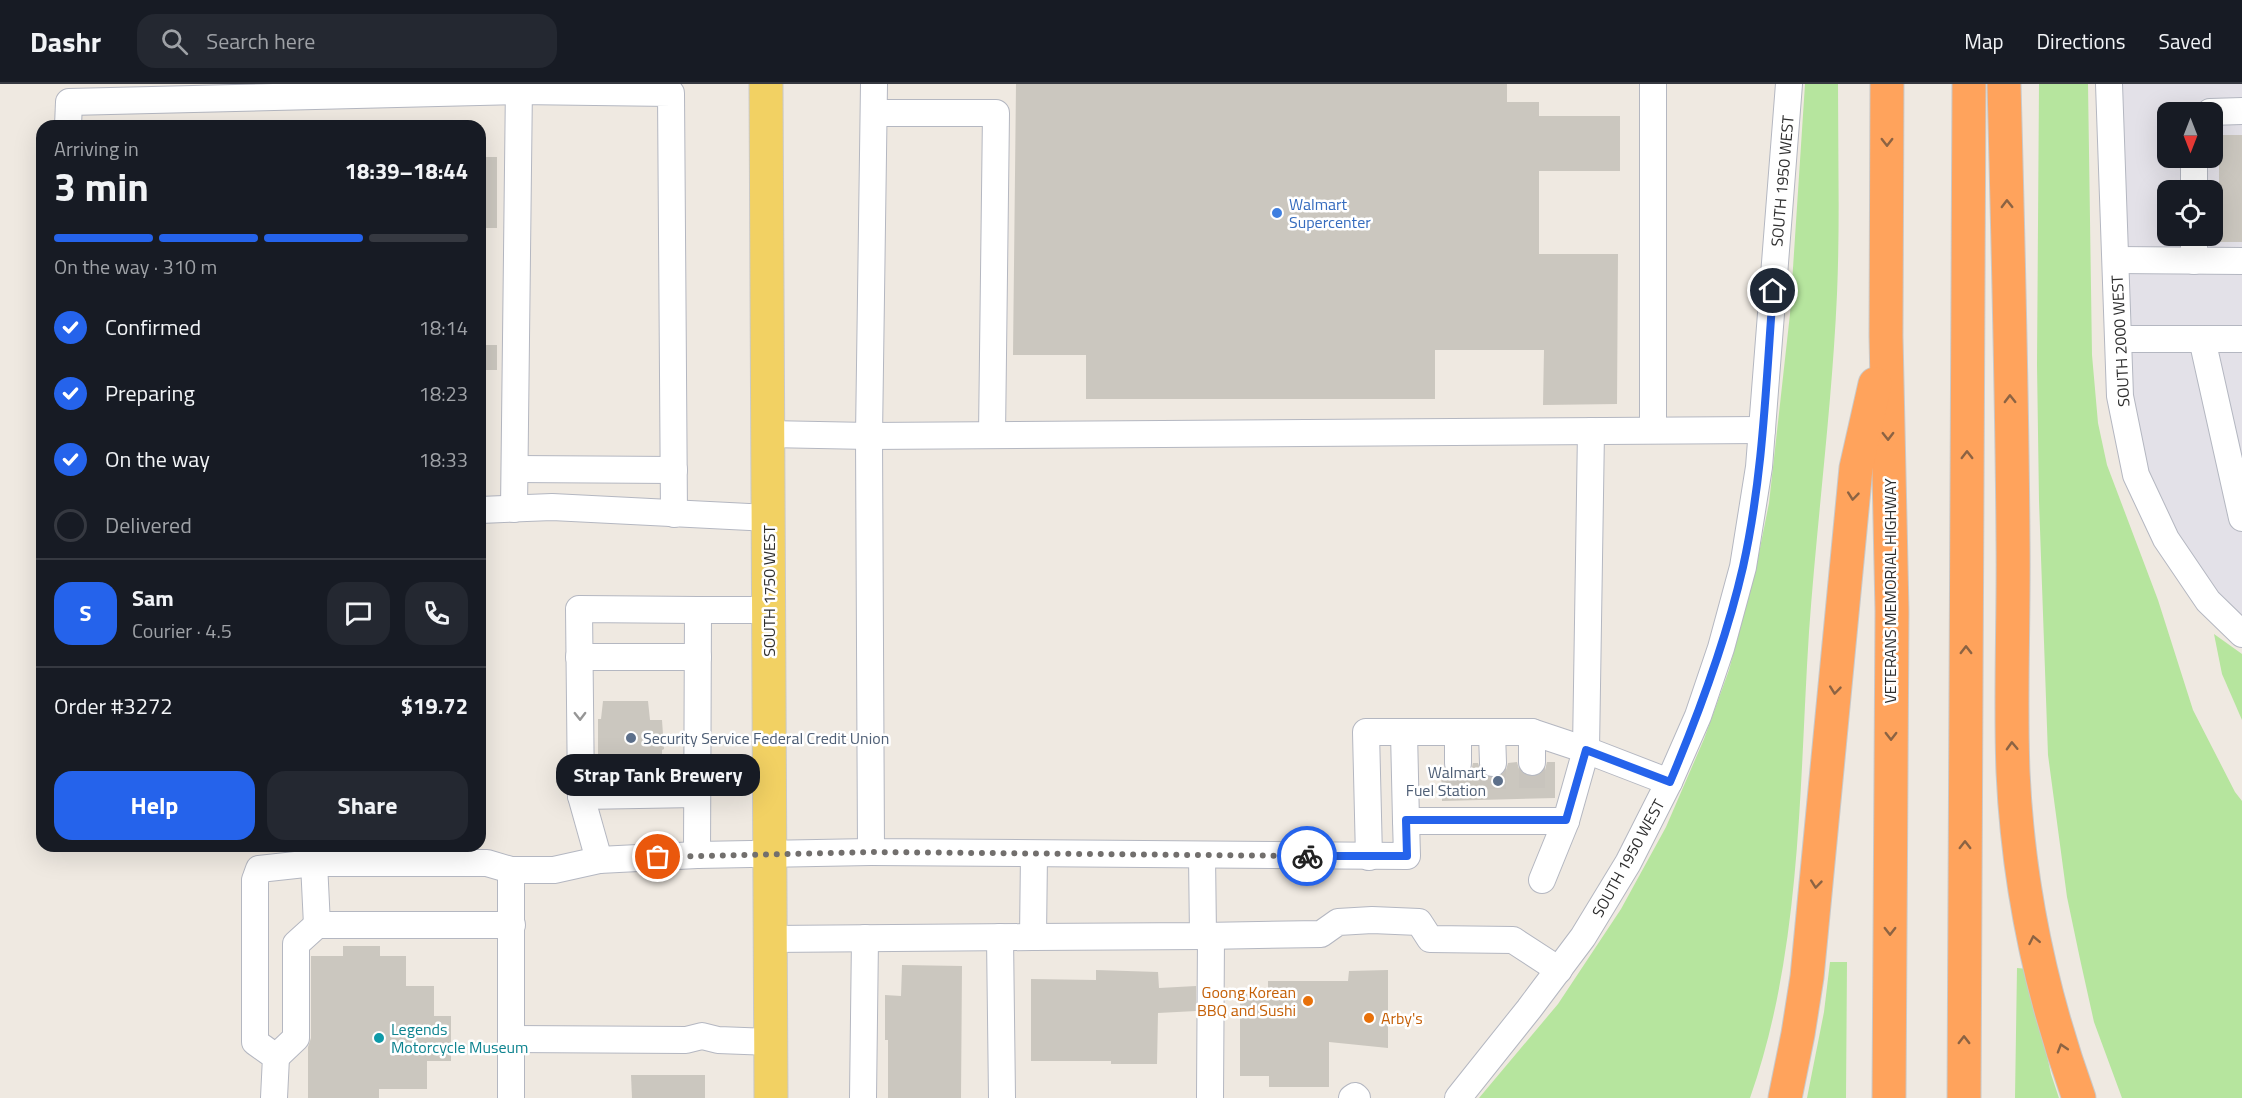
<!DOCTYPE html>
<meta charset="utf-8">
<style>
body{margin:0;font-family:"Titillium Web",sans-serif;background:#242831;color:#f1f3f6;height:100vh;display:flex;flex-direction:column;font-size:22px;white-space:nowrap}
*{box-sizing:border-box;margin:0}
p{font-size:20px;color:#9ea1a6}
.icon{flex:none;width:33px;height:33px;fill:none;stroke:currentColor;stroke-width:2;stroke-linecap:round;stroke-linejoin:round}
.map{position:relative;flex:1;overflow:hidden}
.side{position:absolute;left:36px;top:36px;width:450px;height:732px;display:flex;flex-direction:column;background:#171b24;border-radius:18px;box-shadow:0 6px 24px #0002}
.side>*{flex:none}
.needle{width:39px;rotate:180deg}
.controls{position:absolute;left:2157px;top:18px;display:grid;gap:12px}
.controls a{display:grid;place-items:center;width:66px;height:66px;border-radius:12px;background:#171b24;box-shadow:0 6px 24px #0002;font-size:30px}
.pin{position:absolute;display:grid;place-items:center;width:51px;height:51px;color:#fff;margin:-26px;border:3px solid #fff;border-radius:50%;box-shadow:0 2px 6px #0007}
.courier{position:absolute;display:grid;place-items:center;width:60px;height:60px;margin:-30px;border:4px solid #2563eb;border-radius:50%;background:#fff;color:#222;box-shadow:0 2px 8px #0007}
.bubble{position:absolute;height:42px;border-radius:18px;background:#171b24;box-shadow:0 6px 24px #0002;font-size:20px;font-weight:700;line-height:42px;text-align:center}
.summary em{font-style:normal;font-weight:700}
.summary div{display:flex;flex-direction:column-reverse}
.summary{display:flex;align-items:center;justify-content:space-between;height:102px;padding:0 18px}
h1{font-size:39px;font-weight:700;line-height:45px}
.bar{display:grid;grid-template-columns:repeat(4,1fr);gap:9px 6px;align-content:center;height:72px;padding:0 18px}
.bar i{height:8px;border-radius:4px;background:#363941}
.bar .selected{background:#2563eb}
.bar p{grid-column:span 4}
.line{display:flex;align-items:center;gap:15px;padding:0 18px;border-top:2px solid #363941}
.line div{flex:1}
.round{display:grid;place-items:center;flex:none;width:63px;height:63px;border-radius:18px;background:#242831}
ol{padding:0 18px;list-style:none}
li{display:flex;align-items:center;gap:18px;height:66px}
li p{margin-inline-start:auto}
li .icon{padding:6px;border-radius:50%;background:#2563eb;color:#fff;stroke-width:4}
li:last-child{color:#9ea1a6}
li i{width:33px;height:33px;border:3px solid #363941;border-radius:50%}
.action{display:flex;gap:12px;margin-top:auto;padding:12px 18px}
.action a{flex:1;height:69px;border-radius:18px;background:#2563eb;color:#fff;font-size:24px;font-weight:700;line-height:69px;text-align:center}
.action a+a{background:#242831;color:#f1f3f6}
header{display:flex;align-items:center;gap:36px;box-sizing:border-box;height:84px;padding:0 30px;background:#171b24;border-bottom:2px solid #363941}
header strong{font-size:28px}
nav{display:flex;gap:33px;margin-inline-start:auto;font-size:21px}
.search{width:420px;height:54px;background:#242831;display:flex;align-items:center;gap:15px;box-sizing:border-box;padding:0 21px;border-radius:18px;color:#9ea1a6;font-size:22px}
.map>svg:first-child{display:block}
.industrial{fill:#e3e1e8;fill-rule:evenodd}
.green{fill:#b6e59e}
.building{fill:#cbc7bf}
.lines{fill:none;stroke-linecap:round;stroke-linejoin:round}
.minor-tunnel{stroke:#c8c4bd;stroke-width:26;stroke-dasharray:26 13;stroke-linecap:butt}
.minor-casing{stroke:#b4b7c1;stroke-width:28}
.major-casing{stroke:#c9c9c9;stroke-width:35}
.highway-casing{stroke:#c9c9c9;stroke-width:35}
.minor{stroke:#fff;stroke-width:26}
.major{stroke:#f2d163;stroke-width:33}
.highway{stroke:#ffa35c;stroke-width:33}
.oneway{stroke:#8c6343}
.oneway2{stroke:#969696}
.done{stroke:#726f6d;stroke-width:6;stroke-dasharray:0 10.8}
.route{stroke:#2563eb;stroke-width:8}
.shop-dot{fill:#3f7fe0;stroke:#fff;stroke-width:2}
.service-dot{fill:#5c6f8a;stroke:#fff;stroke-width:2}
.food-dot{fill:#e8710a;stroke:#fff;stroke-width:2}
.culture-dot{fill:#0f9aa8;stroke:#fff;stroke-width:2}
.labels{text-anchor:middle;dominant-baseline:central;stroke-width:5;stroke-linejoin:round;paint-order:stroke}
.street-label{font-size:16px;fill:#2e2e2e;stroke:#fff}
.shop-label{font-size:16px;fill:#366cbe;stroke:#fff;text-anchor:start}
.service-label{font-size:16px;fill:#4e5e75;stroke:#fff;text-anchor:start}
.food-label{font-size:16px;fill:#c56008;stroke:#fff;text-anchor:end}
.culture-label{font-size:16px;fill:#0d838f;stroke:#fff;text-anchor:start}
</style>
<header>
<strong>Dashr</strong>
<div class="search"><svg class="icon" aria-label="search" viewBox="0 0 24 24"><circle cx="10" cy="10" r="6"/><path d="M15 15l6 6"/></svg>Search here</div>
<nav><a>Map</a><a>Directions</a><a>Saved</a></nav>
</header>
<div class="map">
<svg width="2242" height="1014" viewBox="0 0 2242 1014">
<rect width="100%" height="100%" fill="#efe9e1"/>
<!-- industrial -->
<path class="industrial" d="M2115,0H2242V550L2136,391ZM2168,28H2212V74H2168ZM2168,106H2212V152H2168Z"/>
<!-- green -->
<g class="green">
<path d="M1805,0H1838C1838,70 1840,140 1837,210C1832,323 1817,435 1809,548C1799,703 1802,866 1750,1014H1479L1558,920L1621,825L1666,743L1704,655L1729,586L1756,484L1769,419L1790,230Z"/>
<polygon points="2039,0 2088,0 2092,271 2098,339 2107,381 2158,516 2193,626 2235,708 2242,717 2242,1014 2122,1014 2094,938 2080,875 2067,813 2048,671 2039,417 2037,281"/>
<polygon points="2214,550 2242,570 2242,636 2222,590"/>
<polygon points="1830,878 1847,878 1846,1014 1807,1014 1824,928"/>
<polygon points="2017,884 2028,885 2051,990 2059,1014 2015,1014"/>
</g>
<!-- building -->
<g class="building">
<polygon points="1016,0 1507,0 1507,18 1539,18 1539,32 1620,32 1620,87 1539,87 1539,170 1618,170 1617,320 1543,321 1544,266 1435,266 1435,315 1086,315 1086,271 1013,271"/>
<rect x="2219" y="51" width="23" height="107"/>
<rect x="480" y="73" width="17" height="71"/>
<rect x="480" y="261" width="17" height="25"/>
<polygon points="603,617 648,617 650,636 662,636 664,665 662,666 662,671 651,671 649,691 603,691 601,672 598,672 598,635 601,635"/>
<polygon points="1517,678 1519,685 1524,691 1533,693 1539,691 1545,686 1547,678 1555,678 1555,714 1442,717 1441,680 1450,692 1459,694 1465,692 1471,687 1473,679 1478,679 1481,687 1486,692 1493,694 1501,691 1506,686 1508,679"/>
<polygon points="343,862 380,862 380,872 406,872 406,902 434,902 434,932 451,932 451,977 427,977 427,1005 379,1005 379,1014 308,1014 308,963 311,954 311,872 343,872"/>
<polygon points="902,881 962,882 961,1014 888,1014 888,956 885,956 885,911 901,912"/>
<polygon points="1096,886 1158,888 1159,904 1196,902 1196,927 1158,929 1157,980 1111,980 1111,977 1031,977 1031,895 1096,896"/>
<polygon points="1388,886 1388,964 1329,958 1329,1003 1269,1003 1269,992 1240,992 1240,910 1268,910 1268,897 1348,897 1349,887"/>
<polygon points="631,991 705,991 705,1014 632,1014"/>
</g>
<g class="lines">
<!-- minor-tunnel -->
<g class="minor-tunnel">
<polyline points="1532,678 1532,714"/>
<polyline points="1458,679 1458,716"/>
<polyline points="1493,679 1493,715"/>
</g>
<defs>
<g id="minor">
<polyline points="874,0 869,352 871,768 1407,772 1406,737 1566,737"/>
<polyline points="2109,0 2120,312 2136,391 2166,455 2208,517 2242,550"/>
<polyline points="2210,28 2242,27"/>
<polyline points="875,29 996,29 992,351"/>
<polyline points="68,42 69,18 519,7 671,9 674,430"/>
<polyline points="2194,74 2194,106"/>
<polyline points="2194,152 2194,177"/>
<polyline points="2116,176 2242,177"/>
<polyline points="2119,255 2242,255"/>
<polyline points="2202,255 2242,434"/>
<polyline points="1653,346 1653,0"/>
<polyline points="768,350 869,352 1762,346"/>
<polyline points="515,385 674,386"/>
<polyline points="514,425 519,0"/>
<polyline points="480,426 552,423 768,434"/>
<polyline points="579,573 698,573"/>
<polyline points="1404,648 1406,737"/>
<polyline points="1458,648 1458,679"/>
<polyline points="1532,648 1532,678"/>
<polyline points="1492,649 1493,679"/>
<polyline points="581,712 697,710"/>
<polyline points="1034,770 1033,853 1203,852 1202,771"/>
<polyline points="697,771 698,526 769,526"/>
<polyline points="1369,773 1366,648 1532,648 1586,666 1669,698"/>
<polyline points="599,776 581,712 579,525 698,526"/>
<polyline points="314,779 317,841"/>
<polyline points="1542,796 1566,737 1586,666 1591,347"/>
<polyline points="1203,852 1321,850 1338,838 1372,836 1419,838 1430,855 1513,856 1559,886"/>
<polyline points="1000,853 1002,1014"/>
<polyline points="770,855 1033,853"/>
<polyline points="511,955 686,956 702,952 718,956 771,958"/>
<polyline points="276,973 296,954 296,860 317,841 512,841"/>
<polyline points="274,1014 276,973 255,958 255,796 259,785 314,779 487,779 511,786"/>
<polyline points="511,1014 511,786 554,786 599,776 697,771 871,768"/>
<polyline points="863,1014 865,854"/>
<polyline points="1210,1014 1211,852"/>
<polyline points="1352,1014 1355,1012 1357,1014"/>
<polyline points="1458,1014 1529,925 1583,853 1628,779 1669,698 1698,632 1721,564 1743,483 1759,383 1789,0"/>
</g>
<polyline id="major" points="766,0 771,1014"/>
<g id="highway">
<polyline points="1887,0 1886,252 1892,527 1889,1014"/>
<path d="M2004,0C2008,152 2012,305 2013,457C2014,534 2010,611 2013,688C2018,800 2041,909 2079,1014"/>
<polyline points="1785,1014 1798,950 1807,893 1856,384 1875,300"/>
<polyline points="1964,1014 1969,0"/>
</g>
</defs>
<!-- minor casing -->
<use href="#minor" class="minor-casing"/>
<!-- major casing -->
<use href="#major" class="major-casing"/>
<!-- highway casing -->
<use href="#highway" class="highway-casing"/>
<!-- minor -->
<use href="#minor" class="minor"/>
<!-- major -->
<use href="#major" class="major"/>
<!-- highway -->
<use href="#highway" class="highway"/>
</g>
<!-- one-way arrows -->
<defs><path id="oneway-chevron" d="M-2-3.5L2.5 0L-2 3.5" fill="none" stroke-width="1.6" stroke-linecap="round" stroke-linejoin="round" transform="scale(1.5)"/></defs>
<g class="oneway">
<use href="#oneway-chevron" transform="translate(1887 58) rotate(90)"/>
<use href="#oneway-chevron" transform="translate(2007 120) rotate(-91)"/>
<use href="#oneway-chevron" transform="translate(2010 315) rotate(-91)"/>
<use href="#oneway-chevron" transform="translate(1888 352) rotate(89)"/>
<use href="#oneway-chevron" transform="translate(1967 371) rotate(-90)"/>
<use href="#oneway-chevron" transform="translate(1853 412) rotate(96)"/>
<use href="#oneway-chevron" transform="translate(1966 566) rotate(-90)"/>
<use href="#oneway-chevron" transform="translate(1835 606) rotate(96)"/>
<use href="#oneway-chevron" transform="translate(1891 652) rotate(90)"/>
<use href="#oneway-chevron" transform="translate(2012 662) rotate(-92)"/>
<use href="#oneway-chevron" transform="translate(1965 761) rotate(-90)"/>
<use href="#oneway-chevron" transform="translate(1816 800) rotate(96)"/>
<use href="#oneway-chevron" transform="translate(1890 847) rotate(90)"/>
<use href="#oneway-chevron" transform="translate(2034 856) rotate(-101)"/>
<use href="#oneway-chevron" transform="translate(1964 956) rotate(-90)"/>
<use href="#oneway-chevron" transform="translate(2062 964) rotate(-107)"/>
</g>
<use class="oneway2" href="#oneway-chevron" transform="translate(580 632) rotate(89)"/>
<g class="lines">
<!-- done -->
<polyline class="done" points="658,773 871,768 1307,772"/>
<!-- route -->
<path class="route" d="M1307,772H1407L1406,736H1566L1586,666L1670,698C1699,629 1726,557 1743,483C1763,393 1766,299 1773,207"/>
</g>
<!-- markers -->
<circle class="shop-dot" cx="1277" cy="129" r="6"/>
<g class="service-dot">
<circle cx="631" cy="654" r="6"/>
<circle cx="1498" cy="697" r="6"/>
</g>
<g class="food-dot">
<circle cx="1308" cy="917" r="6"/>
<circle cx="1369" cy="934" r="6"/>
</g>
<circle class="culture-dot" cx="379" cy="954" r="6"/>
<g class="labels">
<!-- street labels -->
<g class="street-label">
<text transform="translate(1782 97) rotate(-85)">SOUTH 1950 WEST</text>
<text transform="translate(2120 257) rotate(-93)">SOUTH 2000 WEST</text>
<text transform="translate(769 507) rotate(-90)">SOUTH 1750 WEST</text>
<text transform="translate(1890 507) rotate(-90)">VETERANS MEMORIAL HIGHWAY</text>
<text transform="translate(1628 774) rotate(-61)">SOUTH 1950 WEST</text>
</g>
<!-- shop labels -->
<g class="shop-label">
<text x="1289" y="120">Walmart<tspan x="1289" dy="18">Supercenter</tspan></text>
</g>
<!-- service labels -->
<g class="service-label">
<text x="643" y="654">Security Service Federal Credit Union</text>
<text x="1486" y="688" text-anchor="end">Walmart<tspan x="1486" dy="18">Fuel Station</tspan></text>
</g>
<!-- food labels -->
<g class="food-label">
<text x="1296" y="908">Goong Korean<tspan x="1296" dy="18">BBQ and Sushi</tspan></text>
<text x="1381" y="934" text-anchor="start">Arby's</text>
</g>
<!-- culture labels -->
<g class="culture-label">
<text x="391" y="945">Legends<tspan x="391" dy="18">Motorcycle Museum</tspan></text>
</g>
</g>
</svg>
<div class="controls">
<a><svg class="needle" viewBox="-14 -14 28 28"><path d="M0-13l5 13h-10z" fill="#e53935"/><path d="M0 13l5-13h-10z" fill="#9ea1a6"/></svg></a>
<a><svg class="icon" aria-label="locate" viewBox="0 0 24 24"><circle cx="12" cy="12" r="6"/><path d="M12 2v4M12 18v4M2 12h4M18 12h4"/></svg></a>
</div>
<div class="pin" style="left:658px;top:773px;background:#ea580c"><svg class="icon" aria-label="bag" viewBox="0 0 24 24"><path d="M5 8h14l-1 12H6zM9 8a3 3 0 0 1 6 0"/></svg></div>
<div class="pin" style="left:1773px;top:207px;background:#1f2937"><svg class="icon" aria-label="home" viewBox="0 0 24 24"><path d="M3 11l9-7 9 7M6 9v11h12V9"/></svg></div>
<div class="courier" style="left:1307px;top:772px"><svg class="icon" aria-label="bike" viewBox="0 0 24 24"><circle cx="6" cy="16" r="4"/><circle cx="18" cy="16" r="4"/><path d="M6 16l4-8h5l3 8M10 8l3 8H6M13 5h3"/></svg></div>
<div class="bubble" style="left:556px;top:670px;width:204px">Strap Tank Brewery</div>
<section class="side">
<div class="summary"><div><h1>3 min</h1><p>Arriving in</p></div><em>18:39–18:44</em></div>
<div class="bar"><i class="selected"></i><i class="selected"></i><i class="selected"></i><i></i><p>On the way · 310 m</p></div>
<ol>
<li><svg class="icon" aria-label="check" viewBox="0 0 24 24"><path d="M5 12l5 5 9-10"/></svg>Confirmed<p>18:14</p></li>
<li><svg class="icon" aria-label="check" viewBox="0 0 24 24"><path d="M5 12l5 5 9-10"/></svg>Preparing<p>18:23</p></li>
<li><svg class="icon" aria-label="check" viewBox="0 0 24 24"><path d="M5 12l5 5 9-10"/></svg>On the way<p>18:33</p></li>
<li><i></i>Delivered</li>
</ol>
<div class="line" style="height:108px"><b class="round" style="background:#2563eb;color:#fff">S</b><div><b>Sam</b><p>Courier · 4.5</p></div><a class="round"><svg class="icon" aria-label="chat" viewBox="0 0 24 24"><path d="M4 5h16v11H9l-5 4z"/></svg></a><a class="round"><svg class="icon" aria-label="phone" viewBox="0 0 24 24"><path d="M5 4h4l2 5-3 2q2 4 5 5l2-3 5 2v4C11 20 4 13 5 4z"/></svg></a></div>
<div class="line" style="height:78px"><div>Order #3272</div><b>$19.72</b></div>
<div class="action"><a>Help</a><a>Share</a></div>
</section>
</div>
